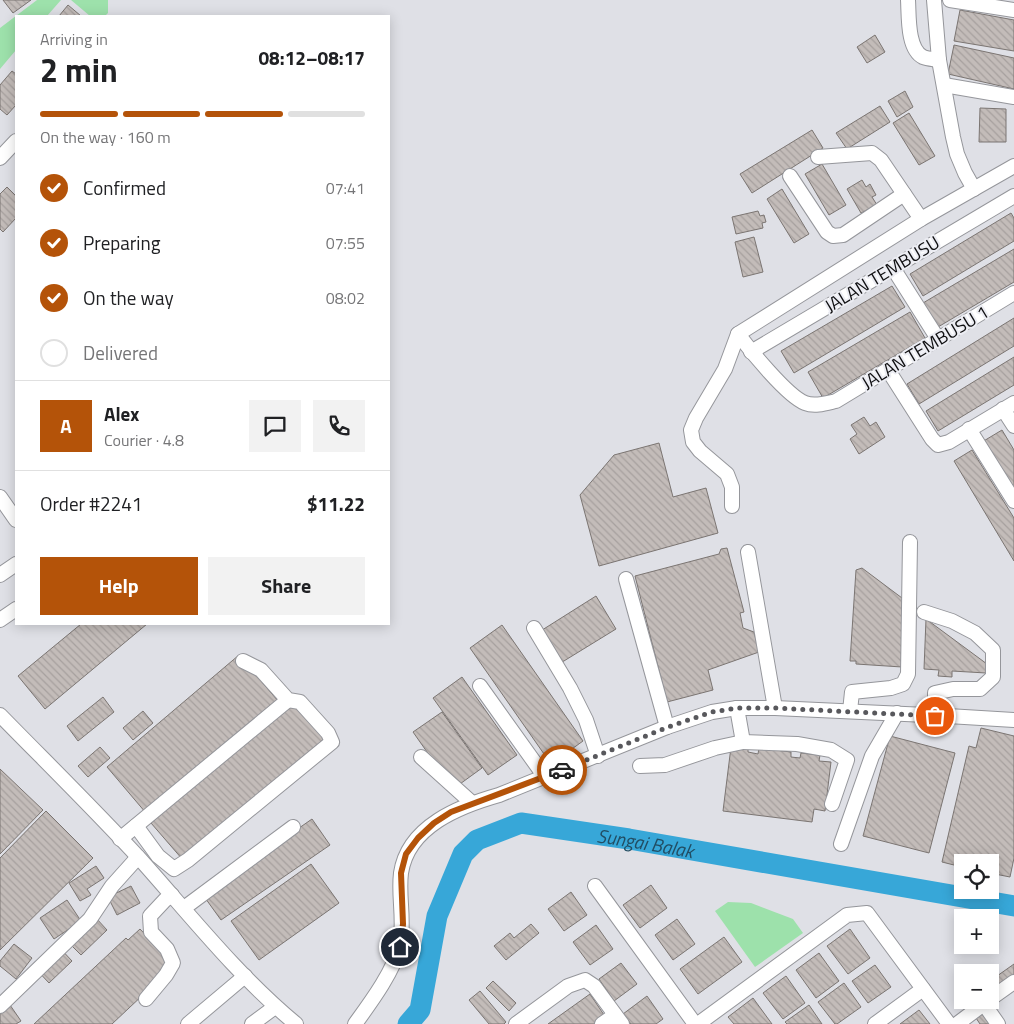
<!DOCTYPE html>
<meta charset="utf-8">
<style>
body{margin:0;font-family:"Titillium Web",sans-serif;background:#f2f2f2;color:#202124;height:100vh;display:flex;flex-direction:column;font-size:19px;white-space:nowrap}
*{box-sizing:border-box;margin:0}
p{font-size:16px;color:#757577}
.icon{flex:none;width:28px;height:28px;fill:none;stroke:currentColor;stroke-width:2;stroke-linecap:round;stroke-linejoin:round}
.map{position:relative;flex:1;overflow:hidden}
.panel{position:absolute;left:15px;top:15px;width:375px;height:610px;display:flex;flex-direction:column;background:#fff;border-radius:0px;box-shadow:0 2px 12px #0003}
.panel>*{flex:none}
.controls{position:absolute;left:954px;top:854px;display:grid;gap:10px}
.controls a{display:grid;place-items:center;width:45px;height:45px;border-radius:0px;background:#fff;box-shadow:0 2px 12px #0003;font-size:25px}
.pin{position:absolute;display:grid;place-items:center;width:42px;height:42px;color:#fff;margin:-21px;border:2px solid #fff;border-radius:50%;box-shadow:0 1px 5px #0007}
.courier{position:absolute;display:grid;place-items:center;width:50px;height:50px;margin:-25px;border:4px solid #b45309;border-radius:50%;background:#fff;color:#222;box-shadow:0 1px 6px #0007}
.overview em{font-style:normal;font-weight:700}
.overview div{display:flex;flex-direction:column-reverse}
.overview{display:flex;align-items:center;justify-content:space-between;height:85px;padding:0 25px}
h1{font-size:32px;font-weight:700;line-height:38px}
.bar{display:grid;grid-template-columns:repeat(4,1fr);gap:8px 5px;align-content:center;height:60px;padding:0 25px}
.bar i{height:6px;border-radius:4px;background:#e0e0e0}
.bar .active{background:#b45309}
.bar p{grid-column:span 4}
.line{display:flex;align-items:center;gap:12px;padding:0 25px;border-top:1px solid #e0e0e0}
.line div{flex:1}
.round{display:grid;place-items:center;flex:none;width:52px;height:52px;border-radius:0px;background:#f2f2f2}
ol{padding:0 25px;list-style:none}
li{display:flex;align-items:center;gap:15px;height:55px}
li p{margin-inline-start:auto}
li .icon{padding:5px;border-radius:50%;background:#b45309;color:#fff;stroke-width:4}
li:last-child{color:#757577}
li i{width:28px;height:28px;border:2px solid #e0e0e0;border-radius:50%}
.action{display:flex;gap:10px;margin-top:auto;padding:10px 25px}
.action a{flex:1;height:58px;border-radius:0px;background:#b45309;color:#fff;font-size:20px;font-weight:700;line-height:58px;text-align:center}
.action a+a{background:#f2f2f2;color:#202124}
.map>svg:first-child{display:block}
.green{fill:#9de1ab}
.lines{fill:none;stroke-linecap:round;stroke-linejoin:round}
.river{stroke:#37a7d8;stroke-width:21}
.building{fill:url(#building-back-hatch);stroke:#7b7572}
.minor-casing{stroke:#95969b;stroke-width:16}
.minor{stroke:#fff;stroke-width:14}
.done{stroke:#58585c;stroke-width:5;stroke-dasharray:0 9}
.route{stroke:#b45309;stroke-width:6}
.labels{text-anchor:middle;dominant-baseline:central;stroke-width:4;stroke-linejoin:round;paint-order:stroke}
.street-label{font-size:18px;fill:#0f0f11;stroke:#ecedf3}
.water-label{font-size:19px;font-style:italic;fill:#214d63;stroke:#ecedf3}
</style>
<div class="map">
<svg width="1014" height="1024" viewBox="0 0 1014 1024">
<defs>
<pattern id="building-back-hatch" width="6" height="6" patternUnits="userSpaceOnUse" patternTransform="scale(1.25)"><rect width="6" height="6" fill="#c3bcb9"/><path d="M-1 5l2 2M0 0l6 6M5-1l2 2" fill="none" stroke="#a6a09e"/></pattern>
</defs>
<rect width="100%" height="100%" fill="#dfe0e6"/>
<!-- green -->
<g class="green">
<polygon points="37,0 61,0 47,16 16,16 16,50 0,69 0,28"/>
<polygon points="71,0 108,0 108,13 105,16 90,16"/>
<polygon points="728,902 751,903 793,919 803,933 755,967 715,911"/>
</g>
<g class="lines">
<!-- river -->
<path class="river" id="s1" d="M408,1024L420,1010L437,916L463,854L477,840L521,823L629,839L1014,906"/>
</g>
<!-- building -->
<g class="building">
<polygon points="3,0 31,0 13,13"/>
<polygon points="68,5 81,16 59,16"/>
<polygon points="960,10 1014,20 1014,51 954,41"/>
<polygon points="875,35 885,52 867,63 857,47"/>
<polygon points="954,45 1014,58 1014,89 948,74"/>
<polygon points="12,71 16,74 16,105 7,115 0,109 0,85"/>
<polygon points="905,91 913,107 897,117 888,101"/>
<polygon points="880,106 890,122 847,149 836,133"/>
<polygon points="980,108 1006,109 1006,142 979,142"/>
<polygon points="909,113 935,156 919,165 893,123"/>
<polygon points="812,130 823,148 752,193 740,174"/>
<polygon points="822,164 846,205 829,215 805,174"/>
<polygon points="862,180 866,187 870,184 876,195 872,197 877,205 861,213 847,189"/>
<polygon points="7,187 16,196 16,218 3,232 0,229 0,194"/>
<polygon points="782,189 809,234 794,243 767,199"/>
<polygon points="758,211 760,216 764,215 766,222 762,223 763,228 736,234 732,217"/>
<polygon points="1011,213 1014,218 1014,241 923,296 910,274"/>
<polygon points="754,237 763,272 743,277 735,242"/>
<polygon points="1014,249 1014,282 938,327 923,303"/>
<polygon points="892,286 905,307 794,373 781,351"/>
<polygon points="910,312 925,338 823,398 808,372"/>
<polygon points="1014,318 1014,346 919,404 907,384"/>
<polygon points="1014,357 1014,385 938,431 926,411"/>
<polygon points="864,417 870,426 876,422 885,437 859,454 850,439 857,434 851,425"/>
<polygon points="1002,430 1014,450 1014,495 982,442"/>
<polygon points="659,443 673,497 706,488 718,533 599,566 580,495 614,455"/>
<polygon points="972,450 1014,518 1014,561 954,461"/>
<polygon points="727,548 744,612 740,613 743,628 754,632 759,652 708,670 713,690 667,702 635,576 719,554 721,549"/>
<polygon points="862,568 906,601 902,667 856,664 856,661 850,661 856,570"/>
<polygon points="596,596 616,629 559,664 539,632"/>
<polygon points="926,619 987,664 986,673 952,671 952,677 938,676 939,670 924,669"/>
<polygon points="81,624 147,624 45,709 18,676"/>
<polygon points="502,625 583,741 551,764 470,648"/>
<polygon points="239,655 278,701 146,813 107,767"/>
<polygon points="462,677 517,755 488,775 433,698"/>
<polygon points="103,697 114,712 78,741 67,726"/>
<polygon points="293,701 325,738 183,860 151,823"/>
<polygon points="143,711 153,723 133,740 123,728"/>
<polygon points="442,712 482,768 453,789 413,732"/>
<polygon points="981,728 1014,736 1014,858 1010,877 990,873 990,862 962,862 962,867 942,862 969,746 976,748"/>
<polygon points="890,736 955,753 929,853 863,836"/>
<polygon points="100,747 110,758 88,777 78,766"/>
<polygon points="731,747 748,747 748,752 758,754 759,748 791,752 791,757 800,758 801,753 820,755 819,761 831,762 825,811 814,809 812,822 723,811"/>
<polygon points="0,769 43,810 0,854"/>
<polygon points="46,811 93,858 0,950 0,858"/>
<polygon points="312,819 330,845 221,920 203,895"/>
<polygon points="311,864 339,903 259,960 231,921"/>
<polygon points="96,866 104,878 87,889 91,895 80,901 69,883"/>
<polygon points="651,885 667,908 640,928 623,905"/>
<polygon points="131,886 140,903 117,915 108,897"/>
<polygon points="571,892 587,915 564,931 548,909"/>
<polygon points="67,900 81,921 54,939 40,918"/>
<polygon points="96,918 107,930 81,955 70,944"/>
<polygon points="677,919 695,944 673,960 655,935"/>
<polygon points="531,924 539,933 506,960 494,946 510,933 514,938"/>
<polygon points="596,925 613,949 590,965 573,942"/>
<polygon points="140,929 171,962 162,977 112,1024 34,1024 126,938 128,940"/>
<polygon points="850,929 870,958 848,974 827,946"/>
<polygon points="724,937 742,962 698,994 680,969"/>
<polygon points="14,944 32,958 16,979 0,966 0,961"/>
<polygon points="58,946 72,961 49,983 35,968"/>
<polygon points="819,953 839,981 816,998 796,970"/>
<polygon points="621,963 637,984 614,1001 599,979"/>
<polygon points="1014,964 1014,977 990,994 990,981"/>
<polygon points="875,965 891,987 868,1003 852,981"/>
<polygon points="786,976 805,1003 783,1019 763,993"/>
<polygon points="493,981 516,1003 509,1011 486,988"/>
<polygon points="844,983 861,1007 837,1024 835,1024 818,1002"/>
<polygon points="480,991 506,1022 504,1024 489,1024 469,1000"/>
<polygon points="590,994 606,1018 597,1024 548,1024"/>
<polygon points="647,996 663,1019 656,1024 631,1024 623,1014"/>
<polygon points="753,998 772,1024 734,1024 728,1017"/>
<polygon points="10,1005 21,1021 16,1024 0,1024 0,1011"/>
<polygon points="809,1005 822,1024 787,1024 785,1022"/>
<polygon points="919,1010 930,1024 900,1024"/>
<polygon points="984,1013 992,1024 980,1024 976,1018"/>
</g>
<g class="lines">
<defs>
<g id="minor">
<path d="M908,0C909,15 907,49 923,57C928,59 934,59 939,60"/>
<polyline points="934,0 939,60 953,137 957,154 965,173 974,189"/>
<polyline points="950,0 1014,10"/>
<polyline points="944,85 1014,97"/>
<polyline points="818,157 872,153 881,160 921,219"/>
<polyline points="0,158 16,141"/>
<polyline points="790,176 827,232 833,236 843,235 904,194"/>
<polyline points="893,268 938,339"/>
<path d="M738,334C750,350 787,396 805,403C815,407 827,403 836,401L1014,293"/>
<polyline points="751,352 1014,196"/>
<polyline points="888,370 932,439 938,445 949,442 1014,403"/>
<polyline points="1003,409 1014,426"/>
<polyline points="969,429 1014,501"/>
<polyline points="0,497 16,520"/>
<polyline points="732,506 732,487 727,474 700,451 693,442 691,430 696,418 725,369 738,334 921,219 1014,166"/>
<polyline points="748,552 775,708"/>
<polyline points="0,575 16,564"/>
<polyline points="626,579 667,727"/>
<polyline points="924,612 952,621 975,633 993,650 993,677 980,689 953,689 935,693 935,715"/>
<polyline points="0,620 16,609"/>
<polyline points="534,628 570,688 586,720 598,756"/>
<polyline points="480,686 545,777"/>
<polyline points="737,708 743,742 797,744 831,750 847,760 832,804"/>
<polyline points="850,711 852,692 891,688 903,684 908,674 910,542"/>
<path d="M0,715C47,763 95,810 140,859C190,915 238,976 296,1024"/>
<polyline points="421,757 472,803"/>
<polyline points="640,766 665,765 715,748 743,742"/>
<polyline points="136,826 158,856 174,869 188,860 332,742 328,733 300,702 288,700 261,670 243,661"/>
<polyline points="120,839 288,700"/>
<polyline points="841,844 872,756 897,713"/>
<polyline points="595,886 695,1024"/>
<polyline points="184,908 293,827"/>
<polyline points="146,999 166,975 173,963 167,949 151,932 150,916 165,900 172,895"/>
<polyline points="990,999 1014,982"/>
<polyline points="984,1004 998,1024"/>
<polyline points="0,1006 90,919 112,886 138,857"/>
<polyline points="188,1024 245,976"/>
<polyline points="252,1024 275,1007"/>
<path d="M355,1024C371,1002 394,971 400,945C405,920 398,897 401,873C408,826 460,806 499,795L667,727L712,712L737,708H775L948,716L1014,720"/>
<polyline points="516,1024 568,986 585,980 594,986 622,1024"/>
<polyline points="602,1024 615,1015"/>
<polyline points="698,1024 847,915 867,913 949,1024"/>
<polyline points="875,1024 923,989"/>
<polyline points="957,1024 989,1000"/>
</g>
</defs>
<!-- minor casing -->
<use href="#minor" class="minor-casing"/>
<!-- minor -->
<use href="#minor" class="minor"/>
</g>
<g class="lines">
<!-- done -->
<polyline class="done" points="562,770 668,727 712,712 737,708 775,708 935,716"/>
<!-- route -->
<polyline class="route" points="400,947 403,924 401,873 406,854 418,838 434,823 451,812 562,770"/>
</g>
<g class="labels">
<!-- street labels -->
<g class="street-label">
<text transform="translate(882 274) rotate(-31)">JALAN TEMBUSU</text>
<text transform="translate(925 347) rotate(-31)">JALAN TEMBUSU 1</text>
</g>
<!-- water labels -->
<g class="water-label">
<text stroke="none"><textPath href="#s1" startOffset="374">Sungai Balak</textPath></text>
</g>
</g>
</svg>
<div class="controls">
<a><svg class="icon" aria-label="locate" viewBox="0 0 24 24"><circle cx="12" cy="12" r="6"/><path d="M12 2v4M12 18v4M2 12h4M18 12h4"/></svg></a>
<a>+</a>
<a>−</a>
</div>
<div class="pin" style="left:935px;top:716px;background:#ea580c"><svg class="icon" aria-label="bag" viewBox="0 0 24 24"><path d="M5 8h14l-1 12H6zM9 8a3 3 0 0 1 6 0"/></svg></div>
<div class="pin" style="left:400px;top:947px;background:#1f2937"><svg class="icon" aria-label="home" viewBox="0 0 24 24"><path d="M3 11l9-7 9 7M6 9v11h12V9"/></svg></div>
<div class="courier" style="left:562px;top:770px"><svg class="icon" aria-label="car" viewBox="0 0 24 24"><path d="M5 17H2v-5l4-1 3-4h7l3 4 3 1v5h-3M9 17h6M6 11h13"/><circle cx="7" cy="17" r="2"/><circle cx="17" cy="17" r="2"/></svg></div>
<section class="panel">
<div class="overview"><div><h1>2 min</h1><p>Arriving in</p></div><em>08:12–08:17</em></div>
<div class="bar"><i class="active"></i><i class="active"></i><i class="active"></i><i></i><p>On the way · 160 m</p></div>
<ol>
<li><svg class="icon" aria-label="check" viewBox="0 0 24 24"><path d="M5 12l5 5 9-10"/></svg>Confirmed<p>07:41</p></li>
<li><svg class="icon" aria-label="check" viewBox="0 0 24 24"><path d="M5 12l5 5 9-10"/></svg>Preparing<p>07:55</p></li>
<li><svg class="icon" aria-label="check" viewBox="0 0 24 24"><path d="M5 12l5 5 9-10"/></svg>On the way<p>08:02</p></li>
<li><i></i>Delivered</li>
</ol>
<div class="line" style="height:90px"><b class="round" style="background:#b45309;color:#fff">A</b><div><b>Alex</b><p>Courier · 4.8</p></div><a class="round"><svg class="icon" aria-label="chat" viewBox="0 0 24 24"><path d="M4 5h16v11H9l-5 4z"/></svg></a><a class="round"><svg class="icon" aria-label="phone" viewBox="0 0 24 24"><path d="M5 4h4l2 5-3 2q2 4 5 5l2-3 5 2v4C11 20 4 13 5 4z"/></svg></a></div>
<div class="line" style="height:65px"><div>Order #2241</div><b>$11.22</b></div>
<div class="action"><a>Help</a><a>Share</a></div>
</section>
</div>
